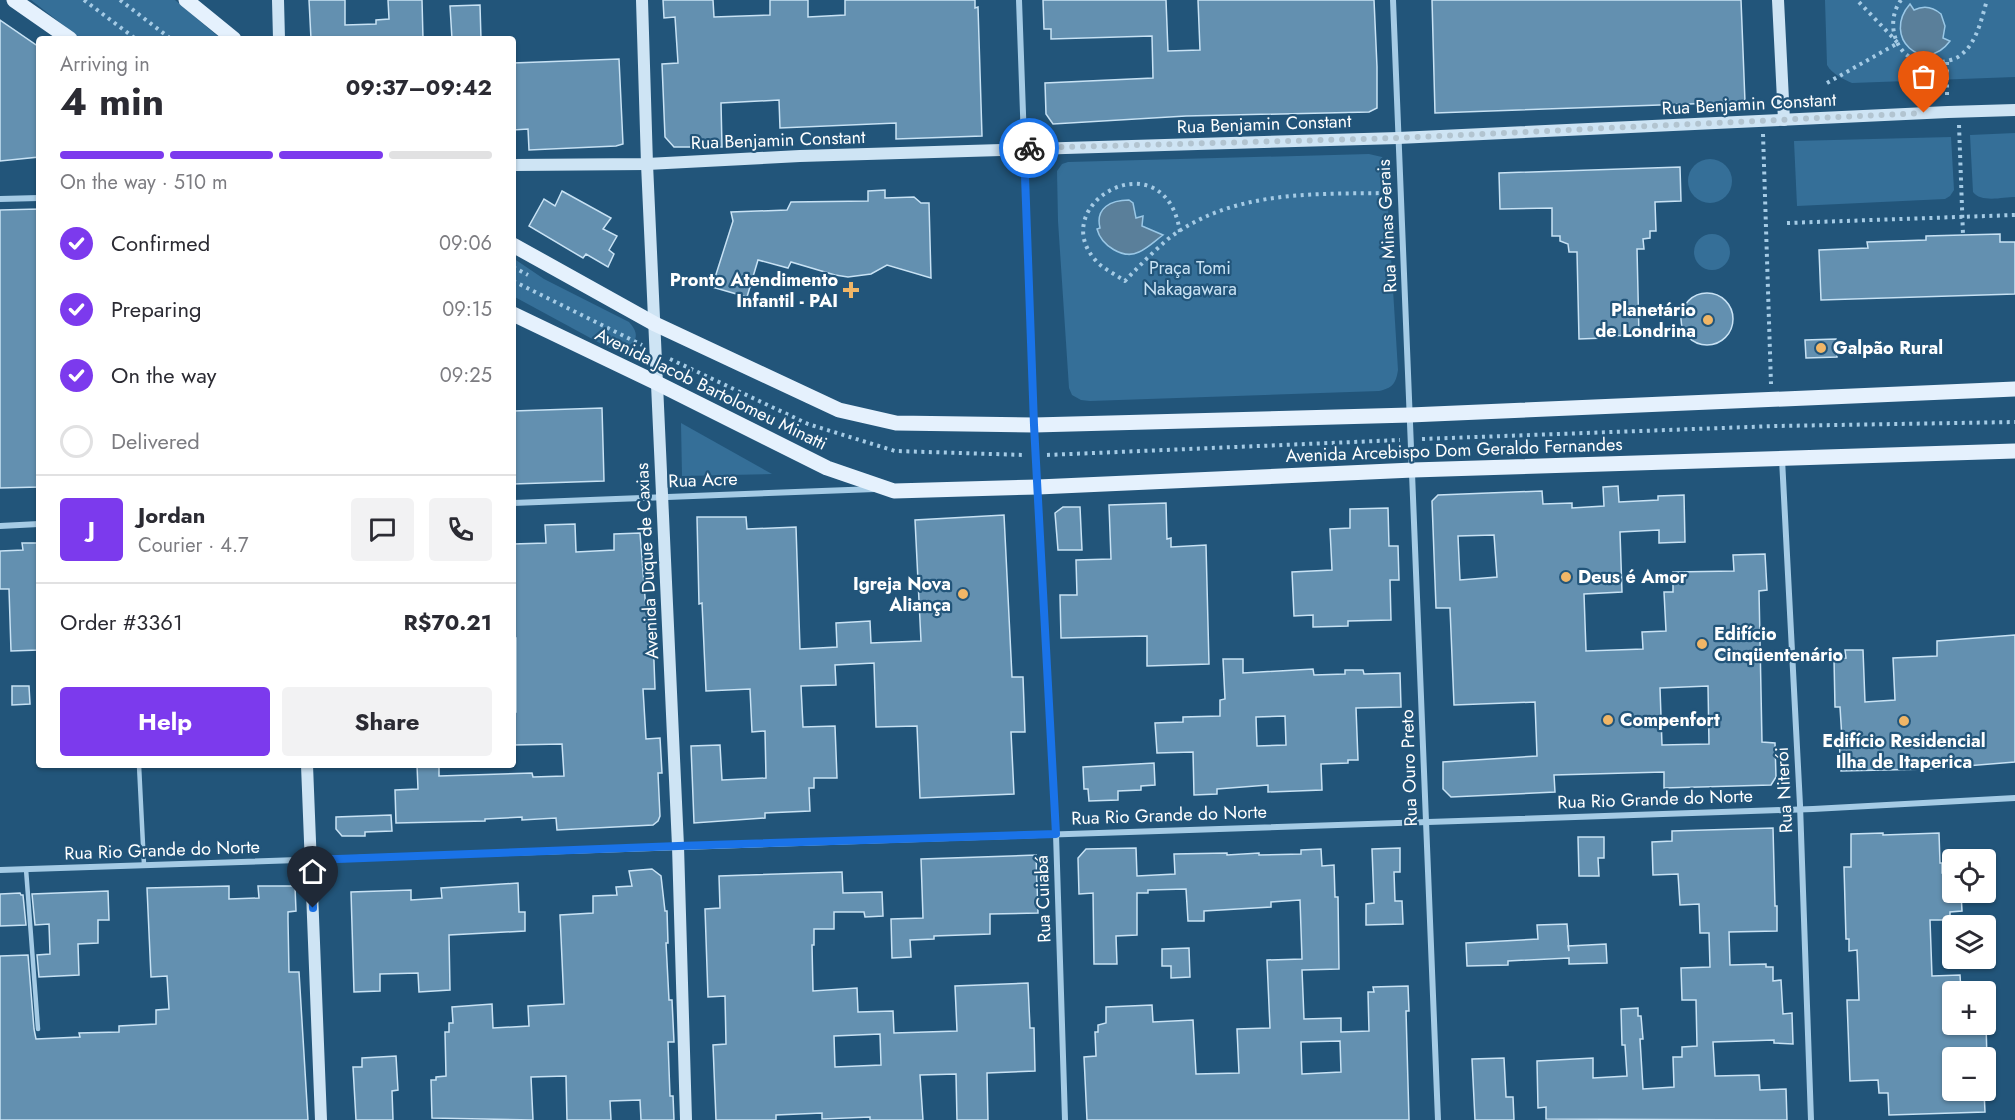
<!DOCTYPE html>
<meta charset="utf-8">
<style>
body{margin:0;font-family:Jost,sans-serif;background:#f2f2f3;color:#2b2b33;height:100vh;display:flex;flex-direction:column;font-size:22px;white-space:nowrap}
*{box-sizing:border-box;margin:0}
p{font-size:20px;color:#7c7c81}
.icon{flex:none;width:33px;height:33px;fill:none;stroke:currentColor;stroke-width:2;stroke-linecap:round;stroke-linejoin:round}
.map{position:relative;flex:1;overflow:hidden}
.details{position:absolute;left:36px;top:36px;width:480px;height:732px;display:flex;flex-direction:column;background:#fff;border-radius:6px;box-shadow:0 2px 4px #0004}
.details>*{flex:none}
.fabs{position:absolute;left:1942px;top:849px;display:grid;gap:12px}
.fabs a{display:grid;place-items:center;width:54px;height:54px;border-radius:6px;background:#fff;box-shadow:0 2px 4px #0004;font-size:30px}
.pin{position:absolute;display:grid;place-items:center;width:51px;height:51px;color:#fff;margin:-62px -26px;border-radius:50% 50% 50% 0;rotate:-45deg;box-shadow:0 0 6px #0007}
.pin .icon{rotate:45deg}
.courier{position:absolute;display:grid;place-items:center;width:60px;height:60px;margin:-30px;border:4px solid #1a73e8;border-radius:50%;background:#fff;color:#222;box-shadow:0 2px 8px #0007}
.headline em{font-style:normal;font-weight:700}
.headline div{display:flex;flex-direction:column-reverse}
.headline{display:flex;align-items:center;justify-content:space-between;height:102px;padding:0 24px}
h1{font-size:39px;font-weight:700;line-height:45px}
.bar{display:grid;grid-template-columns:repeat(4,1fr);gap:9px 6px;align-content:center;height:72px;padding:0 24px}
.bar i{height:8px;border-radius:4px;background:#e1e1e2}
.bar .active{background:#7c3aed}
.bar p{grid-column:span 4}
.line{display:flex;align-items:center;gap:15px;padding:0 24px;border-top:2px solid #e1e1e2}
.line div{flex:1}
.round{display:grid;place-items:center;flex:none;width:63px;height:63px;border-radius:6px;background:#f2f2f3}
ol{padding:0 24px;list-style:none}
li{display:flex;align-items:center;gap:18px;height:66px}
li p{margin-inline-start:auto}
li .icon{padding:6px;border-radius:50%;background:#7c3aed;color:#fff;stroke-width:4}
li:last-child{color:#7c7c81}
li i{width:33px;height:33px;border:3px solid #e1e1e2;border-radius:50%}
.cta{display:flex;gap:12px;margin-top:auto;padding:12px 24px}
.cta a{flex:1;height:69px;border-radius:6px;background:#7c3aed;color:#fff;font-size:24px;font-weight:700;line-height:69px;text-align:center}
.cta a+a{background:#f2f2f3;color:#2b2b33}
.map>svg:first-child{display:block}
.green{fill:#356f98}
.water{fill:#5a7f9a;stroke:#99c7e6;stroke-width:1.5}
.building{fill:#6390b0;stroke:#c8e2f4;stroke-width:1.5;fill-rule:evenodd}
.lines{fill:none;stroke-linecap:round;stroke-linejoin:round}
.path{stroke:#a5cbe5;stroke-width:4;stroke-dasharray:3 4.5;stroke-linecap:butt}
.lane{stroke:#a5cbe5;stroke-width:4.5}
.street{stroke:#a5cbe5;stroke-width:6}
.secondary{stroke:#cee4f4;stroke-width:12}
.primary{stroke:#e5f1fd;stroke-width:15}
.done{stroke:#b2c4d0;stroke-width:6;stroke-dasharray:0 10.8}
.route{stroke:#1a73e8;stroke-width:8}
.poi-dot{fill:#f0b667;stroke:#22557a;stroke-width:2}
.labels{text-anchor:middle;dominant-baseline:central;stroke-width:4.5;stroke-linejoin:round;paint-order:stroke}
.street-label{font-size:18px;fill:#fff;stroke:#22557a}
.park-label{font-size:18px;fill:#c8e2f4;stroke:#22557a}
.poi-label{font-size:18px;font-weight:bold;fill:#fff;stroke:#22557a;text-anchor:start}
</style>
<div class="map">
<svg width="2015" height="1120" viewBox="0 0 2015 1120">
<rect width="100%" height="100%" fill="#22557a"/>
<!-- green -->
<g class="green">
<polygon points="31,0 175,0 221,39 81,39"/>
<path d="M1825,0H2015V77L1852,83C1843,79 1832,74 1827,65Z"/>
<path d="M2015,133V197C2003,197 1981,203 1973,192L1970,135Z"/>
<polygon points="1951,137 1954,190 1950,196 1945,199 1797,206 1794,141"/>
<path d="M1369,154L1382,157L1386,165V171L1381,186L1380,197L1388,209L1398,370C1396,383 1393,388 1379,391L1090,401L1081,400L1072,395L1069,388L1058,221L1057,171L1062,164L1068,162Z"/>
<circle cx="1710" cy="181" r="22"/>
<circle cx="1712" cy="252" r="18"/>
<path d="M513,258L544,279L629,322C647,341 626,352 607,347L513,296Z"/>
<polygon points="681,423 772,474 682,476"/>
</g>
<!-- water -->
<g class="water">
<path d="M1910,4L1914,10C1924,5 1933,7 1941,14L1945,26L1943,38L1950,41C1924,76 1881,37 1910,4Z"/>
<path d="M1129,200L1133,203L1136,218L1143,216L1142,226L1163,235C1156,240 1148,248 1139,252C1123,260 1101,245 1097,229L1100,228C1095,208 1111,200 1129,200Z"/>
</g>
<!-- building -->
<g class="building">
<polygon points="309,0 345,0 345,25 376,24 376,20 389,19 388,0 422,0 423,39 311,39"/>
<polygon points="663,0 713,0 714,17 770,15 770,0 808,0 808,17 845,15 845,0 975,0 975,8 978,7 982,136 896,139 896,123 780,128 779,100 721,103 722,147 674,147 665,137 662,64 678,63 675,17 664,18"/>
<polygon points="1043,0 1166,0 1168,51 1200,50 1198,0 1374,0 1377,67 1377,108 1369,112 1186,116 1053,124 1046,114 1045,83 1153,78 1152,36 1051,39 1051,29 1044,29"/>
<polygon points="1432,0 1741,0 1745,102 1435,113"/>
<polygon points="480,5 481,39 452,39 450,6"/>
<polygon points="0,20 39,47 39,157 0,161"/>
<polygon points="619,59 623,144 616,146 529,150 528,129 513,130 513,63"/>
<polygon points="1680,167 1681,201 1655,202 1656,231 1650,231 1650,238 1643,239 1644,249 1637,249 1639,335 1605,336 1605,338 1579,339 1577,252 1569,252 1568,244 1560,241 1560,236 1552,236 1552,208 1500,209 1499,173"/>
<polygon points="885,190 885,198 914,197 921,203 929,203 931,278 887,265 871,274 848,277 835,275 791,262 788,268 758,260 747,297 712,287 733,221 731,212 787,210 791,202 868,201 868,191"/>
<polygon points="562,191 611,218 603,229 617,236 609,250 614,254 608,267 586,254 583,258 529,226 544,199 555,206"/>
<polygon points="39,209 39,487 0,488 0,210"/>
<polygon points="2000,234 2000,242 2015,242 2015,294 1821,300 1819,250 1868,248 1867,242 1926,240 1926,236"/>
<circle cx="1707" cy="319" r="26"/>
<polygon points="1836,339 1837,357 1806,358 1805,340"/>
<polygon points="602,408 604,481 513,484 513,411"/>
<path d="M1618,486L1619,502L1658,500V496L1684,495L1685,542L1659,543V530L1620,532L1622,592L1584,594L1586,651L1643,649L1642,632L1666,631L1664,592H1673V572L1734,571L1733,555L1765,554L1767,590L1759,591L1762,742L1775,743L1776,777L1771,785L1664,788V772L1554,775L1555,792L1451,797L1443,789V762L1537,756L1535,702L1454,705L1450,608H1436L1432,501L1438,495L1542,491L1543,504L1572,503V508L1604,506L1603,487ZM1494,535L1497,577L1460,580L1458,536ZM1708,686L1709,744L1662,745L1660,688Z"/>
<polygon points="1166,503 1167,539 1171,538 1171,547 1206,545 1209,664 1147,666 1147,636 1061,638 1060,595 1077,595 1076,560 1111,559 1109,505"/>
<polygon points="1063,507 1080,507 1082,550 1058,550 1055,513"/>
<polygon points="1388,508 1389,546 1398,546 1399,580 1390,580 1391,620 1348,621 1348,626 1313,627 1313,615 1294,616 1292,572 1332,570 1330,529 1350,528 1350,509"/>
<polygon points="1004,515 1012,677 1023,677 1025,732 1011,732 1014,794 920,798 917,726 876,727 874,663 835,665 836,685 801,686 803,727 835,726 837,778 814,778 814,788 809,788 810,811 765,813 765,818 694,823 691,746 720,745 722,780 766,778 765,731 752,732 750,689 706,691 702,603 699,604 697,517 746,517 747,529 796,527 800,649 837,647 836,623 870,621 871,643 921,641 915,520"/>
<polygon points="575,524 576,552 614,550 614,534 640,533 646,610 652,609 655,689 643,689 646,739 660,738 662,773 658,773 660,816 658,821 653,825 557,830 556,818 522,820 522,817 485,819 485,821 396,823 395,790 418,789 417,765 439,765 439,776 532,773 533,777 564,776 562,744 513,745 513,712 516,712 516,638 513,638 513,544 546,543 545,525"/>
<polygon points="22,543 39,543 39,650 11,651 9,589 0,589 0,551 23,550"/>
<polygon points="2015,635 2015,762 1929,769 1841,771 1839,739 1842,739 1840,707 1835,707 1834,659 1846,658 1845,650 1863,650 1865,702 1895,700 1893,658 1937,656 1937,641"/>
<path d="M1223,659H1243V673L1313,669L1314,675L1345,674V670H1363L1364,674L1400,673L1401,707L1356,708L1358,760H1348V763L1321,764L1322,790L1268,792V785L1217,789V794L1194,795L1193,752L1157,753L1155,723L1183,722V717L1220,716V700L1225,699ZM1285,716L1286,745L1257,746L1256,717Z"/>
<polygon points="12,686 29,686 30,704 12,705"/>
<polygon points="1154,763 1155,785 1141,786 1141,790 1118,791 1118,800 1089,801 1088,789 1084,789 1083,767"/>
<polygon points="391,815 392,831 365,832 365,836 342,836 336,829 336,817"/>
<polygon points="1773,828 1775,906 1777,906 1777,931 1729,932 1730,965 1766,964 1766,967 1773,967 1773,981 1781,980 1783,1014 1792,1013 1793,1044 1774,1043 1774,1040 1713,1042 1715,1076 1759,1075 1760,1090 1786,1089 1787,1120 1546,1119 1546,1107 1538,1108 1537,1061 1593,1058 1593,1078 1627,1076 1625,1045 1622,1045 1621,1009 1638,1008 1638,1016 1641,1016 1643,1039 1640,1039 1643,1089 1674,1087 1673,1057 1682,1057 1682,1047 1697,1046 1696,1000 1682,1000 1681,968 1710,967 1709,933 1700,933 1699,904 1680,905 1678,874 1653,875 1652,842 1672,841 1672,831"/>
<polygon points="1883,833 1883,835 1939,833 1940,863 1942,863 1942,873 1949,873 1950,879 1953,879 1953,892 1961,892 1962,911 1950,912 1950,920 1930,920 1932,976 1960,975 1961,991 1953,991 1953,1024 1986,1024 1987,1058 1950,1058 1951,1090 1984,1090 1985,1112 1889,1115 1888,1093 1879,1093 1878,1080 1850,1081 1847,1000 1859,1000 1857,950 1849,951 1849,939 1846,939 1844,867 1851,867 1851,834"/>
<polygon points="1578,837 1604,837 1604,858 1598,858 1599,876 1579,876"/>
<path d="M1136,848L1137,876L1175,874L1174,854L1227,853V855L1259,853V855L1301,854V850L1321,849L1322,866L1334,865L1335,897H1338L1339,969L1302,970L1304,1019L1341,1018V1032L1369,1031L1368,992H1374L1373,987L1408,986L1409,1011H1406L1409,1120H1087L1084,1057L1096,1056L1095,1032H1098V1025L1106,1023V1007L1152,1005L1153,1022L1193,1020L1196,1074L1239,1073L1237,1029L1270,1028L1267,960L1302,959L1300,900L1271,902V907L1204,911V921H1188L1186,889L1148,890V893H1137V935L1116,936L1117,964H1094L1093,893L1079,894L1078,858L1086,849ZM1340,1041L1341,1072L1302,1074L1301,1042Z"/>
<polygon points="1400,848 1400,872 1394,872 1395,901 1402,901 1403,924 1366,925 1366,904 1374,903 1372,849"/>
<polygon points="1036,855 1038,913 990,914 990,934 934,936 934,939 910,940 911,957 892,958 891,919 923,918 921,859"/>
<polygon points="652,869 661,876 665,911 667,911 668,943 666,943 669,1000 672,1000 674,1042 668,1042 670,1096 673,1096 674,1120 641,1120 640,1100 610,1101 611,1120 567,1120 566,1076 531,1077 533,1120 432,1118 431,1080 436,1080 436,1077 446,1076 445,1032 449,1032 449,1023 453,1023 452,1007 492,1004 493,1028 529,1026 528,1006 564,1004 560,915 593,913 593,896 617,895 616,887 632,886 629,871"/>
<path d="M842,872L843,893L882,892L883,916L865,917L864,912H834V929H814V945H812L813,991L857,988L858,1012L893,1011L894,1033L957,1031L955,986L1028,983L1030,1028H1034L1035,1071L987,1073L988,1120H957L956,1074L920,1075L923,1120H870V1117L822,1119V1113L776,1115V1120H716L713,1045L726,1044L725,996L708,997L705,909L720,908L719,876ZM880,1034L881,1065L835,1067L834,1036Z"/>
<polygon points="518,883 519,912 525,912 525,931 449,935 450,990 419,992 418,973 380,974 380,991 354,992 351,892 411,890 411,900 442,898 441,888"/>
<polygon points="229,886 229,899 259,898 258,886 295,886 296,911 288,912 288,920 289,972 299,972 308,1120 0,1120 0,956 28,955 34,1029 36,1039 80,1037 79,1033 119,1032 119,1026 156,1024 156,1010 169,1009 167,976 151,977 147,888"/>
<polygon points="108,891 109,920 98,920 98,943 78,944 79,975 39,977 37,955 50,954 49,924 35,925 32,894"/>
<polygon points="20,893 21,895 23,895 26,925 0,926 0,894"/>
<polygon points="1567,924 1569,951 1568,946 1606,944 1607,963 1569,964 1569,958 1508,961 1508,965 1467,966 1466,943 1538,939 1537,925"/>
<polygon points="1189,948 1190,977 1171,978 1171,966 1162,966 1162,949"/>
<polygon points="396,1056 398,1090 392,1091 393,1120 356,1120 353,1067 362,1067 362,1058"/>
<polygon points="1504,1058 1506,1097 1513,1097 1514,1120 1475,1120 1472,1059"/>
</g>
<g class="lines">
<!-- path -->
<g class="path">
<polyline points="84,0 136,39"/>
<polyline points="120,0 171,39"/>
<path d="M1901,0C1886,20 1893,53 1918,61C1926,64 1933,63 1941,62C1948,61 1957,59 1962,54C1977,42 1982,17 1987,0"/>
<polyline points="1947,62 1947,99"/>
<polyline points="1827,83 1898,43 1857,0"/>
<polyline points="1959,125 1963,235"/>
<polyline points="1763,134 1771,384"/>
<polyline points="1787,223 2015,215"/>
<path d="M1180,232C1165,135 1041,205 1098,263C1106,270 1116,275 1125,281C1139,266 1153,252 1168,239C1232,190 1313,194 1389,193"/>
<polyline points="513,267 528,275"/>
<polyline points="513,281 642,345"/>
<polyline points="670,359 808,424 895,451 1025,455"/>
<polyline points="1422,439 1776,426 2015,422"/>
<polyline points="1047,455 1400,440"/>
</g>
<!-- lane -->
<g class="lane">
<polyline points="139,765 144,865"/>
<polyline points="26,869 38,1029"/>
</g>
<!-- street -->
<g class="street">
<polyline points="1019,0 1034,425 1056,834 1065,1120"/>
<polyline points="1393,0 1438,1120"/>
<polyline points="0,199 39,198"/>
<polyline points="1782,459 1800,805 1811,1120"/>
<polyline points="513,503 875,489"/>
<polyline points="0,526 39,524"/>
<polyline points="0,870 1813,809 2015,798"/>
</g>
<!-- secondary -->
<g class="secondary">
<polyline points="278,0 279,39"/>
<polyline points="642,0 647,164 678,846 686,1120"/>
<polyline points="1778,0 1784,120"/>
<polyline points="513,165 647,164 800,156 1398,138 1948,112 2015,110"/>
<polyline points="307,765 321,1120"/>
</g>
<!-- primary -->
<g class="primary">
<polyline points="14,0 70,39"/>
<polyline points="186,0 234,39"/>
<polyline points="513,245 655,324 839,410 896,423 1034,425 1410,415 2015,389"/>
<polyline points="513,314 657,383 827,468 894,491 1038,487 1413,470 2015,451"/>
</g>
</g>
<g class="lines">
<!-- done -->
<polyline class="done" points="1029,148 1398,138 1924,113"/>
<!-- route -->
<polyline class="route" points="313,908 311,860 678,846 1056,834 1034,425 1024,148 1029,148"/>
</g>
<!-- markers -->
<g class="poi-dot">
<path d="M848 281h6v6h6v6h-6v6h-6v-6h-6v-6h6z"/>
<circle cx="1708" cy="320" r="6"/>
<circle cx="1821" cy="348" r="6"/>
<circle cx="1566" cy="577" r="6"/>
<circle cx="963" cy="594" r="6"/>
<circle cx="1702" cy="644" r="6"/>
<circle cx="1608" cy="720" r="6"/>
<circle cx="1904" cy="721" r="6"/>
</g>
<g class="labels">
<!-- street labels -->
<g class="street-label">
<text transform="translate(1749 104) rotate(-3)">Rua Benjamin Constant</text>
<text transform="translate(1264 124) rotate(-2)">Rua Benjamin Constant</text>
<text transform="translate(778 140) rotate(-2)">Rua Benjamin Constant</text>
<text transform="translate(1387 226) rotate(-93)">Rua Minas Gerais</text>
<text transform="translate(711 389) rotate(26)">Avenida Jacob Bartolomeu Minatti</text>
<text transform="translate(1454 450) rotate(-2)">Avenida Arcebispo Dom Geraldo Fernandes</text>
<text transform="translate(703 480) rotate(-2)">Rua Acre</text>
<text transform="translate(647 561) rotate(-93)">Avenida Duque de Caxias</text>
<text transform="translate(1409 768) rotate(-92)">Rua Ouro Preto</text>
<text transform="translate(1784 790) rotate(-93)">Rua Niterói</text>
<text transform="translate(1655 799) rotate(-2)">Rua Rio Grande do Norte</text>
<text transform="translate(1169 815) rotate(-2)">Rua Rio Grande do Norte</text>
<text transform="translate(162 850) rotate(-2)">Rua Rio Grande do Norte</text>
<text transform="translate(1043 899) rotate(-92)">Rua Cuiabá</text>
</g>
<!-- park labels -->
<g class="park-label">
<text x="1190" y="268">Praça Tomi<tspan x="1190" dy="21">Nakagawara</tspan></text>
</g>
<!-- poi labels -->
<g class="poi-label">
<text x="838" y="280" text-anchor="end">Pronto Atendimento<tspan x="838" dy="21">Infantil - PAI</tspan></text>
<text x="1696" y="310" text-anchor="end">Planetário<tspan x="1696" dy="21">de Londrina</tspan></text>
<text x="1833" y="348">Galpão Rural</text>
<text x="1578" y="577">Deus é Amor</text>
<text x="951" y="584" text-anchor="end">Igreja Nova<tspan x="951" dy="21">Aliança</tspan></text>
<text x="1714" y="634">Edifício<tspan x="1714" dy="21">Cinqüentenário</tspan></text>
<text x="1620" y="720">Compenfort</text>
<text x="1904" y="741" text-anchor="middle">Edifício Residencial<tspan x="1904" dy="21">Ilha de Itaperica</tspan></text>
</g>
</g>
</svg>
<div class="fabs">
<a><svg class="icon" aria-label="locate" viewBox="0 0 24 24"><circle cx="12" cy="12" r="6"/><path d="M12 2v4M12 18v4M2 12h4M18 12h4"/></svg></a>
<a><svg class="icon" aria-label="layers" viewBox="0 0 24 24"><path d="M12 4l9 5-9 5-9-5zM3 14l9 5 9-5"/></svg></a>
<a>+</a>
<a>−</a>
</div>
<div class="pin" style="left:1924px;top:113px;background:#ea580c"><svg class="icon" aria-label="bag" viewBox="0 0 24 24"><path d="M5 8h14l-1 12H6zM9 8a3 3 0 0 1 6 0"/></svg></div>
<div class="pin" style="left:313px;top:908px;background:#1f2937"><svg class="icon" aria-label="home" viewBox="0 0 24 24"><path d="M3 11l9-7 9 7M6 9v11h12V9"/></svg></div>
<div class="courier" style="left:1029px;top:148px"><svg class="icon" aria-label="bike" viewBox="0 0 24 24"><circle cx="6" cy="16" r="4"/><circle cx="18" cy="16" r="4"/><path d="M6 16l4-8h5l3 8M10 8l3 8H6M13 5h3"/></svg></div>
<section class="details">
<div class="headline"><div><h1>4 min</h1><p>Arriving in</p></div><em>09:37–09:42</em></div>
<div class="bar"><i class="active"></i><i class="active"></i><i class="active"></i><i></i><p>On the way · 510 m</p></div>
<ol>
<li><svg class="icon" aria-label="check" viewBox="0 0 24 24"><path d="M5 12l5 5 9-10"/></svg>Confirmed<p>09:06</p></li>
<li><svg class="icon" aria-label="check" viewBox="0 0 24 24"><path d="M5 12l5 5 9-10"/></svg>Preparing<p>09:15</p></li>
<li><svg class="icon" aria-label="check" viewBox="0 0 24 24"><path d="M5 12l5 5 9-10"/></svg>On the way<p>09:25</p></li>
<li><i></i>Delivered</li>
</ol>
<div class="line" style="height:108px"><b class="round" style="background:#7c3aed;color:#fff">J</b><div><b>Jordan</b><p>Courier · 4.7</p></div><a class="round"><svg class="icon" aria-label="chat" viewBox="0 0 24 24"><path d="M4 5h16v11H9l-5 4z"/></svg></a><a class="round"><svg class="icon" aria-label="phone" viewBox="0 0 24 24"><path d="M5 4h4l2 5-3 2q2 4 5 5l2-3 5 2v4C11 20 4 13 5 4z"/></svg></a></div>
<div class="line" style="height:78px"><div>Order #3361</div><b>R$70.21</b></div>
<div class="cta"><a>Help</a><a>Share</a></div>
</section>
</div>
